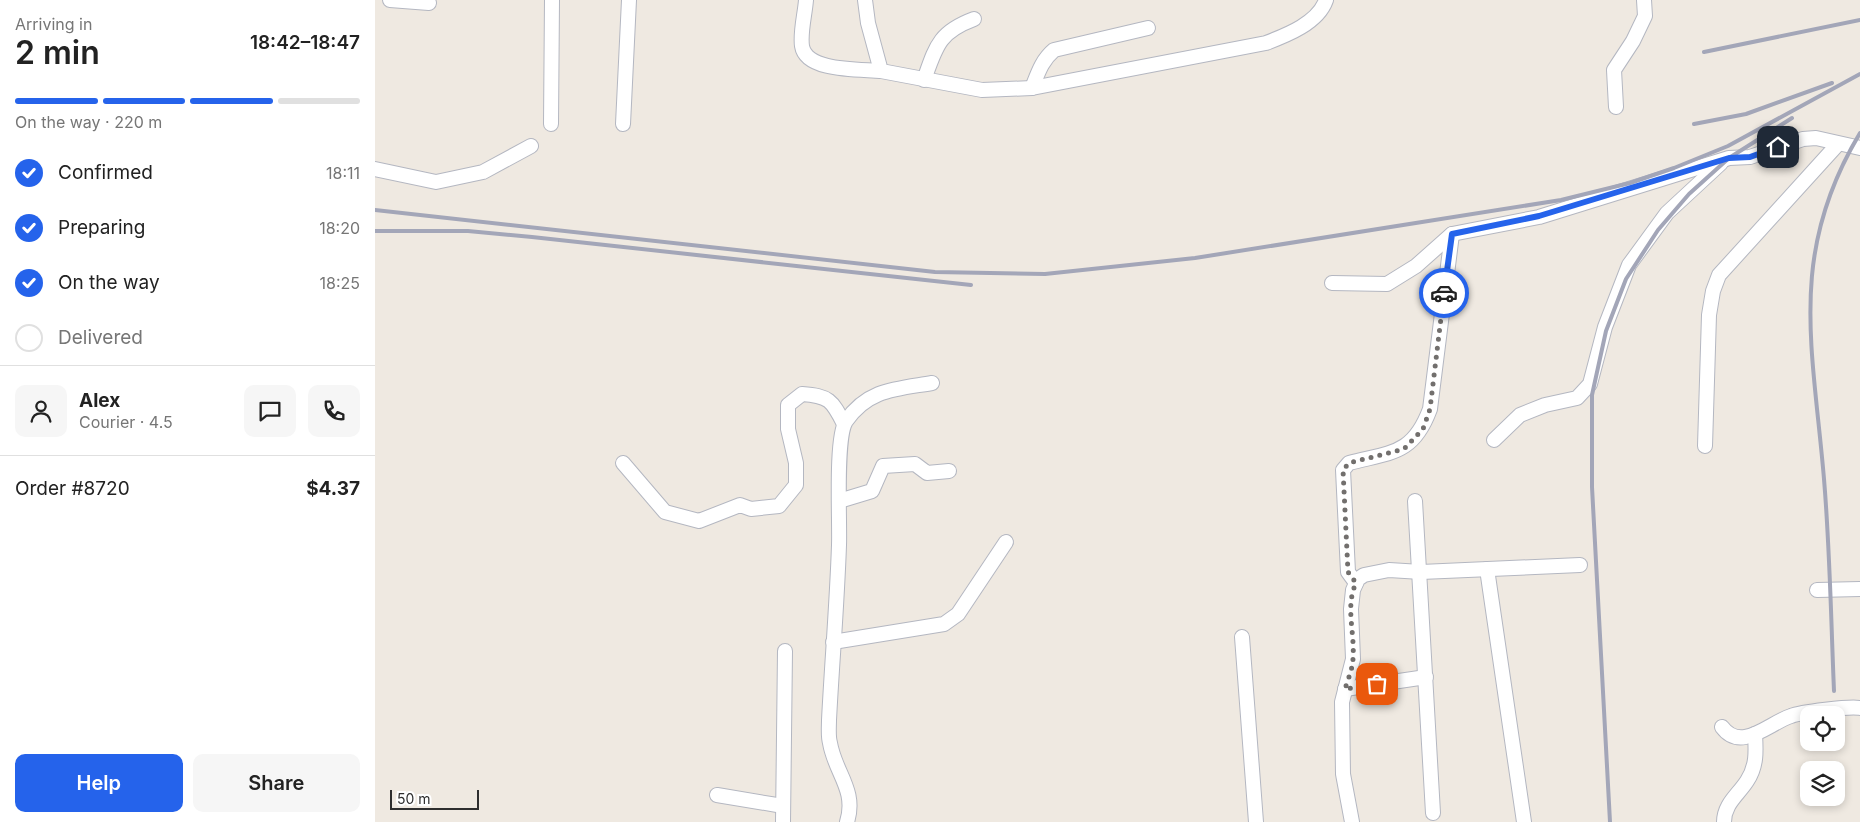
<!DOCTYPE html>
<meta charset="utf-8">
<style>
body{margin:0;font-family:Inter,sans-serif;background:#f6f6f6;color:#222;height:100vh;display:flex;flex-direction:column;font-size:19px;white-space:nowrap}
*{box-sizing:border-box;margin:0}
p{font-size:16px;color:#767676}
.icon{flex:none;width:28px;height:28px;fill:none;stroke:currentColor;stroke-width:2;stroke-linecap:round;stroke-linejoin:round}
.map{position:relative;flex:1;overflow:hidden}
.side{display:flex;flex-direction:column;background:#fff;width:375px}
.side>*{flex:none}
.controls{position:absolute;left:1425px;top:706px;display:grid;gap:10px}
.controls a{display:grid;place-items:center;width:45px;height:45px;border-radius:10px;background:#fff;box-shadow:0 2px 8px #0003;font-size:25px}
.scale{position:absolute;left:15px;bottom:12px;width:89px;box-sizing:border-box;padding-left:5px;border:2px solid #2e2e2e;border-top:0;font-size:14px;line-height:18px;white-space:nowrap;color:#2e2e2e;-webkit-text-stroke:4px #fff;paint-order:stroke}
.pin{position:absolute;display:grid;place-items:center;width:42px;height:42px;color:#fff;margin:-21px;border-radius:10px;box-shadow:0 2px 8px #0006}
.courier{position:absolute;display:grid;place-items:center;width:50px;height:50px;margin:-25px;border:4px solid #2563eb;border-radius:50%;background:#fff;color:#222;box-shadow:0 1px 6px #0007}
.overview em{font-style:normal;font-weight:600}
.overview div{display:flex;flex-direction:column-reverse}
.overview{display:flex;align-items:center;justify-content:space-between;height:85px;padding:0 15px}
h1{font-size:32px;font-weight:600;line-height:38px}
.bar{display:grid;grid-template-columns:repeat(4,1fr);gap:8px 5px;align-content:center;height:60px;padding:0 15px}
.bar i{height:6px;border-radius:4px;background:#e0e0e0}
.bar .current{background:#2563eb}
.bar p{grid-column:span 4}
.line{display:flex;align-items:center;gap:12px;padding:0 15px;border-top:1px solid #e0e0e0}
.line div{flex:1}
.round{display:grid;place-items:center;flex:none;width:52px;height:52px;border-radius:10px;background:#f6f6f6}
ol{padding:0 15px;list-style:none}
li{display:flex;align-items:center;gap:15px;height:55px}
li p{margin-inline-start:auto}
li .icon{padding:5px;border-radius:50%;background:#2563eb;color:#fff;stroke-width:4}
li:last-child{color:#767676}
li i{width:28px;height:28px;border:2px solid #e0e0e0;border-radius:50%}
.primary-button{display:flex;gap:10px;margin-top:auto;padding:10px 15px}
.primary-button a{flex:1;height:58px;border-radius:10px;background:#2563eb;color:#fff;font-size:20px;font-weight:600;line-height:58px;text-align:center}
.primary-button a+a{background:#f6f6f6;color:#222}
main{display:flex;flex:1;min-height:0}
.map>svg:first-child{display:block}
.lines{fill:none;stroke-linecap:round;stroke-linejoin:round}
.minor-casing{stroke:#b4b7c1;stroke-width:16}
.minor{stroke:#fff;stroke-width:14}
.rail{stroke:#a3a6b8;stroke-width:4}
.done{stroke:#726f6d;stroke-width:5;stroke-dasharray:0 9}
.route{stroke:#2563eb;stroke-width:6}
</style>
<main>
<section class="side">
<div class="overview"><div><h1>2 min</h1><p>Arriving in</p></div><em>18:42–18:47</em></div>
<div class="bar"><i class="current"></i><i class="current"></i><i class="current"></i><i></i><p>On the way · 220 m</p></div>
<ol>
<li><svg class="icon" aria-label="check" viewBox="0 0 24 24"><path d="M5 12l5 5 9-10"/></svg>Confirmed<p>18:11</p></li>
<li><svg class="icon" aria-label="check" viewBox="0 0 24 24"><path d="M5 12l5 5 9-10"/></svg>Preparing<p>18:20</p></li>
<li><svg class="icon" aria-label="check" viewBox="0 0 24 24"><path d="M5 12l5 5 9-10"/></svg>On the way<p>18:25</p></li>
<li><i></i>Delivered</li>
</ol>
<div class="line" style="height:90px"><a class="round"><svg class="icon" aria-label="person" viewBox="0 0 24 24"><circle cx="12" cy="8" r="4"/><path d="M4 21q1-7 8-7t8 7"/></svg></a><div><b>Alex</b><p>Courier · 4.5</p></div><a class="round"><svg class="icon" aria-label="chat" viewBox="0 0 24 24"><path d="M4 5h16v11H9l-5 4z"/></svg></a><a class="round"><svg class="icon" aria-label="phone" viewBox="0 0 24 24"><path d="M5 4h4l2 5-3 2q2 4 5 5l2-3 5 2v4C11 20 4 13 5 4z"/></svg></a></div>
<div class="line" style="height:65px"><div>Order #8720</div><b>$4.37</b></div>
<div class="primary-button"><a>Help</a><a>Share</a></div>
</section>
<div class="map">
<svg width="1485" height="822" viewBox="0 0 1485 822">
<rect width="100%" height="100%" fill="#efe9e1"/>
<g class="lines">
<defs>
<g id="minor">
<polyline points="15,0 54,3"/>
<path d="M431,0C430,14 425,32 427,46C431,72 485,69 506,71"/>
<path d="M490,0L493,23L506,71L607,90L657,88L891,43C912,35 943,23 951,0"/>
<path d="M549,80C561,46 564,32 599,19"/>
<path d="M657,88C663,73 667,60 679,50L773,28"/>
<polyline points="1241,107 1239,70 1258,41 1270,16 1269,0"/>
<polyline points="176,124 177,0"/>
<polyline points="248,124 254,0"/>
<polyline points="0,169 61,182 108,172 156,146"/>
<polyline points="957,283 1012,284 1041,266 1077,234 1164,217 1354,158 1375,157 1428,139 1441,138 1485,148"/>
<polyline points="1119,440 1145,415 1170,405 1202,398 1215,384 1230,327 1254,265 1292,213 1346,163"/>
<polyline points="1330,446 1334,315 1338,291 1344,275 1463,144"/>
<path d="M248,463L290,512L324,521L365,505L376,509L404,506L421,485V463L413,429V405L427,394C454,396 457,400 469,424"/>
<polyline points="464,501 497,491 508,466 540,464 552,473 574,471"/>
<polyline points="1040,501 1058,813"/>
<polyline points="1112,569 1149,822"/>
<path d="M981,583L973,572L968,470L974,463C1016,452 1038,455 1055,409L1077,234"/>
<polyline points="1442,590 1485,589"/>
<polyline points="867,637 881,822"/>
<polyline points="458,642 569,624 583,614 631,542"/>
<polyline points="970,689 1051,677"/>
<path d="M1347,727C1366,753 1394,723 1416,716C1426,712 1475,706 1485,708"/>
<polyline points="342,795 408,806"/>
<polyline points="408,822 410,651"/>
<path d="M472,822C482,790 460,773 455,743C453,736 454,727 454,720C457,662 462,604 464,545C465,522 460,438 471,421C493,389 521,389 557,383"/>
<polyline points="977,822 968,774 967,702 978,659 976,609 978,590 983,579 989,575 1014,570 1046,572 1205,565"/>
<path d="M1349,822C1349,804 1363,795 1372,781C1382,766 1381,751 1380,734"/>
</g>
</defs>
<!-- minor casing -->
<use href="#minor" class="minor-casing"/>
<!-- minor -->
<use href="#minor" class="minor"/>
<!-- rail -->
<g class="rail">
<polyline points="1329,52 1485,20"/>
<polyline points="1319,124 1371,114 1457,83"/>
<polyline points="0,210 560,272 670,274 820,258 1186,200 1255,183 1299,168 1353,146 1485,74"/>
<polyline points="0,231 93,231 157,237 596,285"/>
<path d="M1459,691C1456,621 1455,550 1449,479C1438,348 1412,254 1485,133"/>
<polyline points="1235,822 1217,487 1217,395 1231,331 1251,279 1283,230 1314,194 1354,158 1417,118"/>
</g>
</g>
<g class="lines">
<!-- done -->
<path class="done" d="M1002,684L970,689C973,679 978,668 978,658C980,633 970,606 981,583L973,572L968,470L974,463L1029,449L1048,429L1055,409L1069,293"/>
<!-- route -->
<polyline class="route" points="1069,293 1077,234 1164,216 1354,158 1375,157 1403,147"/>
</g>
</svg>
<div class="controls">
<a><svg class="icon" aria-label="locate" viewBox="0 0 24 24"><circle cx="12" cy="12" r="6"/><path d="M12 2v4M12 18v4M2 12h4M18 12h4"/></svg></a>
<a><svg class="icon" aria-label="layers" viewBox="0 0 24 24"><path d="M12 4l9 5-9 5-9-5zM3 14l9 5 9-5"/></svg></a>
</div>
<div class="scale">50 m</div>
<div class="pin" style="left:1002px;top:684px;background:#ea580c"><svg class="icon" aria-label="bag" viewBox="0 0 24 24"><path d="M5 8h14l-1 12H6zM9 8a3 3 0 0 1 6 0"/></svg></div>
<div class="pin" style="left:1403px;top:147px;background:#1f2937"><svg class="icon" aria-label="home" viewBox="0 0 24 24"><path d="M3 11l9-7 9 7M6 9v11h12V9"/></svg></div>
<div class="courier" style="left:1069px;top:293px"><svg class="icon" aria-label="car" viewBox="0 0 24 24"><path d="M5 17H2v-5l4-1 3-4h7l3 4 3 1v5h-3M9 17h6M6 11h13"/><circle cx="7" cy="17" r="2"/><circle cx="17" cy="17" r="2"/></svg></div>
</div>
</main>
